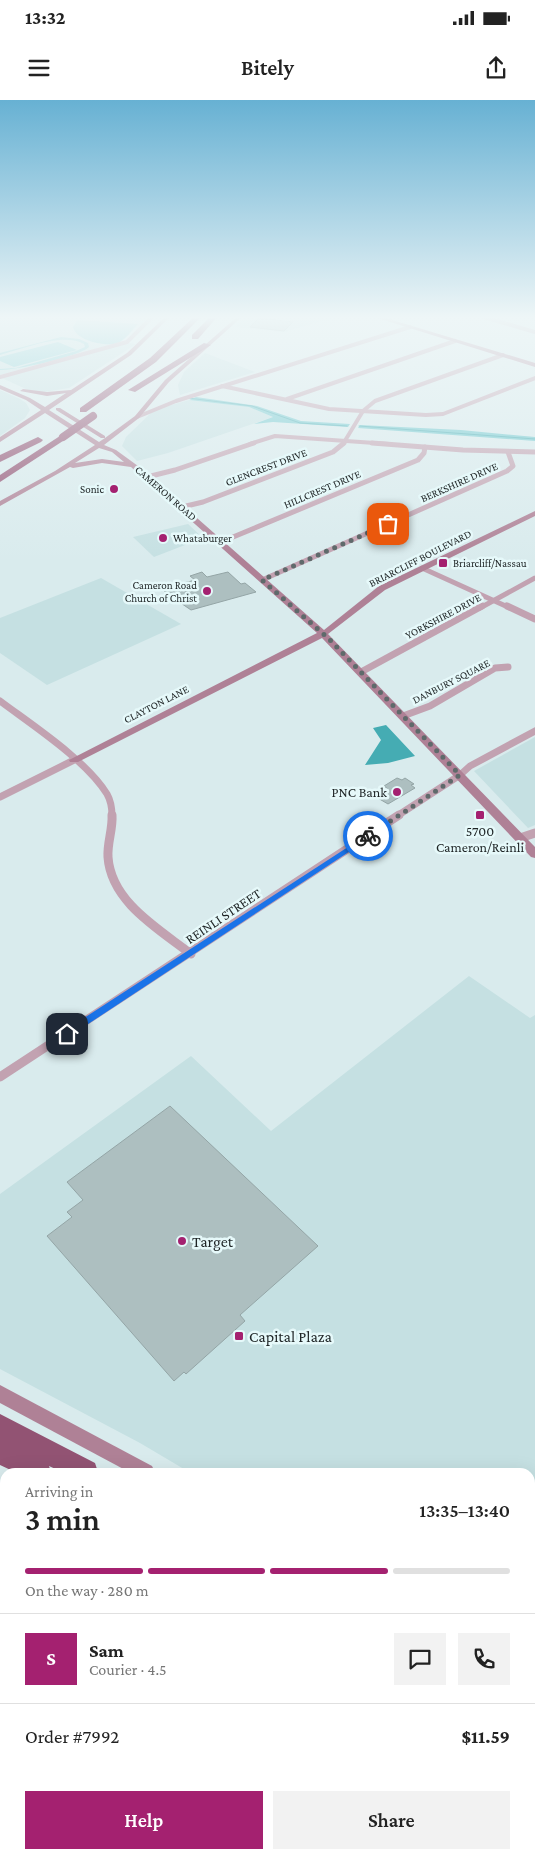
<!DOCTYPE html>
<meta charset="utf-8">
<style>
body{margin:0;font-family:"Crimson Pro",serif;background:#f2f2f2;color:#222;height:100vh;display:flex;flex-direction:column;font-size:19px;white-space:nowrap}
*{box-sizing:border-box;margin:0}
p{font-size:16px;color:#767676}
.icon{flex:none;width:28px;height:28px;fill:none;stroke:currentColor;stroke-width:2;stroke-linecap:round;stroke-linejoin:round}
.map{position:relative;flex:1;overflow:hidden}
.sheet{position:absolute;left:0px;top:1368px;width:535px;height:391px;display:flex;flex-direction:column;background:#fff;border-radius:15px 15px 0 0;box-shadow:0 5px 20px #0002}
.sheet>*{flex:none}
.pin{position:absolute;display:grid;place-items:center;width:42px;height:42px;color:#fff;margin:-21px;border-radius:10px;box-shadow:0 2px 8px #0006}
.courier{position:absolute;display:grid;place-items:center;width:50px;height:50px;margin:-25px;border:4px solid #1a73e8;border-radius:50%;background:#fff;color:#222;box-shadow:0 1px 6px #0007}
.summary em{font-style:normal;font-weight:600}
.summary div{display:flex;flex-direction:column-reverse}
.summary{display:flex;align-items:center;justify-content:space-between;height:85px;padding:0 25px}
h1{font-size:32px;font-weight:600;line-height:38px}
.bar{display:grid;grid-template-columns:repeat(4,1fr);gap:8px 5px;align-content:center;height:60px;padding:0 25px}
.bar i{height:6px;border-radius:4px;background:#e0e0e0}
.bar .current{background:#a42170}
.bar p{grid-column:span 4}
.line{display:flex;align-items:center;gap:12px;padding:0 25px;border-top:1px solid #e0e0e0}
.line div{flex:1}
.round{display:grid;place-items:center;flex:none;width:52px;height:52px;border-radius:0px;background:#f2f2f2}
.button{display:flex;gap:10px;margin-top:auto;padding:10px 25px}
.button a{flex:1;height:58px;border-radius:0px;background:#a42170;color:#fff;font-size:20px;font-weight:600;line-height:58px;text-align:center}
.button a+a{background:#f2f2f2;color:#222}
.status{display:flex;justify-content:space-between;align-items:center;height:35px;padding:0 25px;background:#fff;direction:ltr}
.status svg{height:14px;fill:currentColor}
header{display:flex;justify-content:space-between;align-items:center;height:65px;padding:0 25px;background:#fff;font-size:22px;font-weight:600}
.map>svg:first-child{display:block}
.built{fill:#c5e0e2}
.green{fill:#72c9cf}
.water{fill:#45acb3}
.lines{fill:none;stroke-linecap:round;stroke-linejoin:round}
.stream{stroke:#45acb3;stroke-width:1}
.building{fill:#adbfc0;stroke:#94a5a6}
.street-far3{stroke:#c2a2b1;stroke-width:4}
.street-far2{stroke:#c2a2b1;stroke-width:5}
.street-far1{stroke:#c2a2b1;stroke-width:7}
.street{stroke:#c2a2b1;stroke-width:9}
.secondary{fill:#af8196;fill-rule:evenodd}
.highway{fill:#925373;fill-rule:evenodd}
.highway-bridge{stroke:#925373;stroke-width:8}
.route{fill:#1a73e8}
.done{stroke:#5f6a6b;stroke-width:5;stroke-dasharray:0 9}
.poi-dot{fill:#a42170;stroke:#e6f9fa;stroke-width:2}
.labels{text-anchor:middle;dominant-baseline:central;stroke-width:5;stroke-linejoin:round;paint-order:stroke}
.far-street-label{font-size:11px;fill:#1e2425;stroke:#e6f9fa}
.far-poi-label{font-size:11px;fill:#1e2425;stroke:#e6f9fa;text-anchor:end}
.poi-label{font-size:14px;fill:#1e2425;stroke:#e6f9fa;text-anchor:end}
.street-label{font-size:14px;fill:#1e2425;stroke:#e6f9fa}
.near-poi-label{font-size:16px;fill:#1e2425;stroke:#e6f9fa;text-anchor:start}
</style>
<div class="status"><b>13:32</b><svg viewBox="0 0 49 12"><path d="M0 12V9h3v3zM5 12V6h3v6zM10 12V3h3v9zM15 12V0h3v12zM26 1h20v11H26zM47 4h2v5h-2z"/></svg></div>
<header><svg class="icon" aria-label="menu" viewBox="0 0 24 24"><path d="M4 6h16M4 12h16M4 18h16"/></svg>Bitely<svg class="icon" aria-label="share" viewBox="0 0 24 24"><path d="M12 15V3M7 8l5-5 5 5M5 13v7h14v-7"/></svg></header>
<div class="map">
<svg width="535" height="1758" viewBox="0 0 535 1758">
<rect width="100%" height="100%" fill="#d9ebed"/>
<!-- built -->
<g class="built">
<polygon points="0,216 149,216 121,242 0,275"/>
<polygon points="246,216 340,216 284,232 235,227"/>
<polygon points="129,243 136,244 69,288 43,292 28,290 2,278"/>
<polygon points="205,253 255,272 180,295 178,285 184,272"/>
<polygon points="0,290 20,299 26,303 30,310 25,318 0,336"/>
<polygon points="189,300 249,307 273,317 168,353 137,361 122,346 126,337 154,310"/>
<polygon points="188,424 203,438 154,457 133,437"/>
<polygon points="101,478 181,524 47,585 0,553 0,518"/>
<polygon points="535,637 535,725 528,728 474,671"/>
<polygon points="469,876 530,918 535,915 535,1586 530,1582 530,1372 189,1372 140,1343 0,1269 0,1094 191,956 271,1031"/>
<polygon points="0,1514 5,1517 5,1754 382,1754 388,1758 0,1758"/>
</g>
<!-- green -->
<g class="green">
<path d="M77,220L138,224C132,230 125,240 118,243C106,247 76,241 73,227Z"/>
<path d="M61,237L79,239L88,243L89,247C79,257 16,270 0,270V269L16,268L76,251L85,247L84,244C64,232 22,249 0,255V253Z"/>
<polygon points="58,242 77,250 14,267 0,261 0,257"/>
<polygon points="196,297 257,306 301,321 350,324 348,327 273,322 254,324 273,317 249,307 189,300"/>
<polygon points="360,325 461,330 535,337 535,341 358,328"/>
</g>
<!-- water -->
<polygon class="water" points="386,625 415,656 388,663 365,665 381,640 373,628"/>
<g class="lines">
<!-- stream -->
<g class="stream">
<polyline points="188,298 252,306 300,323 347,326"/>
<polyline points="359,326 535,339"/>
</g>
</g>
<!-- building -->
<g class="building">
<polygon points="259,218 267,219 293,222 284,231 250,227"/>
<polygon points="202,472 207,477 228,472 241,484 245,483 256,492 191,510 172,497 170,497 162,489 195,480 190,476"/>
<polygon points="397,678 402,680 405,678 414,684 411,685 415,688 388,704 376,697 388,689 384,686"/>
<polygon points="170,1006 318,1146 240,1215 245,1221 186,1274 184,1272 174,1281 47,1136 72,1117 67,1112 83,1100 67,1082"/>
</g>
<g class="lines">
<!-- street-far3 -->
<g class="street-far3">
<polyline points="480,216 535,232"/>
<polyline points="0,277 127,242 153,216"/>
<polyline points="222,286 329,309 426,315 443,314 535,278"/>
<polyline points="287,299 455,241"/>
<polyline points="137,317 176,301 410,227"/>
<polyline points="250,344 275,336 389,344"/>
<polyline points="343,344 363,311 375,301 503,255"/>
</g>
<!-- street-far2 -->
<g class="street-far2">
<polyline points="372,343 463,350 535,352"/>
<polyline points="147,377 175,370 254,343"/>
<polyline points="182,407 203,402 333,352 344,343"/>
<polyline points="221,442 418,360 424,353 425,347"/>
<polyline points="422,468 510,508"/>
<polyline points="262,480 507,371 513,366 508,352"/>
<polyline points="480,508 535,478"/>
</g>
<!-- street-far1 -->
<g class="street-far1">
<polyline points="507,506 535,519"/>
<polyline points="361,572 482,506"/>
<path d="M0,601C32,625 86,660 107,694C111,701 112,709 112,716"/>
<polyline points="403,616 430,606 495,568 508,567"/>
<polyline points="0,697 74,660"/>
<polyline points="397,716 460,675 470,666 535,631"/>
</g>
<!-- street -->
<g class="street">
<path d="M112,715C113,729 107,743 108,757C111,802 159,829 191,854"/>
<polyline points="520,738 535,733"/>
<polyline points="0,977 399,715"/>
</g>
<!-- secondary -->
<g class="secondary">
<path d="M166,216H171L131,255L49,310L99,342L105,338H101L56,310V308H60L105,336V338L135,316L165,280L238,216H243L169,282L139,318L104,345L116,350L138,366L324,530L379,486L535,411V416L385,490L328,534L535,747V758L531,757L322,538L78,662H70L69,660L317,533L131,367L102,363L73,368L70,367L0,406V401L55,371L95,345L45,313L0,342V337L41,310L26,300L0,289V285L30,298L45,307L66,293L47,296L20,291L23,289L47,292L71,290L127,253ZM99,348L112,352L124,362L102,359L75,363Z"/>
<polygon points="371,216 379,216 535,263 535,267"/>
<polygon points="0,1285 152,1366 155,1372 129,1372 0,1303"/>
<polygon points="0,1471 5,1473 5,1494 0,1492"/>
<polygon points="530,1596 535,1598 535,1619 530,1617"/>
<polygon points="418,1754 444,1754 446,1758 420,1758"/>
</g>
<!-- highway -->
<g class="highway">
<polygon points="195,216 202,216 156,262 86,312 80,312 80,308 150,258"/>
<polygon points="211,216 218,216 198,239 192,239 192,235"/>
<polygon points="204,243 211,245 135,292 128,290"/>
<polygon points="63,334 68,337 66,339 0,382 0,375"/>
<polygon points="38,337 43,340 41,342 0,362 0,355"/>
<polygon points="0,1314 95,1363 98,1372 62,1372 49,1366 51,1372 15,1372 0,1365"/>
<polygon points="0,1394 5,1396 5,1422 0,1420"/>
<polygon points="0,1435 5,1437 5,1464 0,1462"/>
<polygon points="530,1664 535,1666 535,1698 530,1696"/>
<polygon points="530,1733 535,1736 535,1758 518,1758 516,1754 530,1754"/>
</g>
<!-- highway-bridge -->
<polyline class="highway-bridge" points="63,337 93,316"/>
</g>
<!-- sky -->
<linearGradient id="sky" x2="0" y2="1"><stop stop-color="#67b1d3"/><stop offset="0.47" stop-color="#eef6f7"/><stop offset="1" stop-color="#eef6f7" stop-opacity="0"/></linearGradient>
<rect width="535" height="462" fill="url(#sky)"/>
<!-- route -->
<polygon class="route" points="368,734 370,735 370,738 70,936 64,936 64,931"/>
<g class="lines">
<!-- done -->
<polyline class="done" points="368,736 460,675 328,538 262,480 388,424"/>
</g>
<!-- markers -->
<g class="poi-dot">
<circle cx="114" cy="389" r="5"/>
<circle cx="163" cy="438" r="5"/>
<rect x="438" y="458" width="10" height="10" rx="2.5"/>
<circle cx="207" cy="491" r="5"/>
<circle cx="397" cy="692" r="5"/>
<rect x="475" y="710" width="10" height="10" rx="2.5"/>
<circle cx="182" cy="1141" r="5"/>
<rect x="234" y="1231" width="10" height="10" rx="2.5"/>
</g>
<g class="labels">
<!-- far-street labels -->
<g class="far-street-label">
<text transform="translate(266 367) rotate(-21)">GLENCREST DRIVE</text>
<text transform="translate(459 382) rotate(-24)">BERKSHIRE DRIVE</text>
<text transform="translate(322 389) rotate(-23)">HILLCREST DRIVE</text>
<text transform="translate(166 393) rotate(41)">CAMERON ROAD</text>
<text transform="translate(420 458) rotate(-27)">BRIARCLIFF BOULEVARD</text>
<text transform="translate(443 516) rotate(-28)">YORKSHIRE DRIVE</text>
<text transform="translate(451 581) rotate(-27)">DANBURY SQUARE</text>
<text transform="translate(156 604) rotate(-27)">CLAYTON LANE</text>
</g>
<!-- far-poi labels -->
<g class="far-poi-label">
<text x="104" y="389">Sonic</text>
<text x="173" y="438" text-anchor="start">Whataburger</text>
<text x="453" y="463" text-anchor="start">Briarcliff/Nassau</text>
<text x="197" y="485">Cameron Road<tspan x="197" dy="13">Church of Christ</tspan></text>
</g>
<!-- poi labels -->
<g class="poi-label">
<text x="387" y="692">PNC Bank</text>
<text x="480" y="731" text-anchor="middle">5700<tspan x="480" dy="16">Cameron/Reinli</tspan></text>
</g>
<!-- street labels -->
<g class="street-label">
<text transform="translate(223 816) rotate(-34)">REINLI STREET</text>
</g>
<!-- near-poi labels -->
<g class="near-poi-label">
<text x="192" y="1141">Target</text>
<text x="249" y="1236">Capital Plaza</text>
</g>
</g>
</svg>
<div class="pin" style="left:388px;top:424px;background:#ea580c"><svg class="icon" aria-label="bag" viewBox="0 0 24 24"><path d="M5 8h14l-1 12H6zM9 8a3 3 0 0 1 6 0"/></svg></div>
<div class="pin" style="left:67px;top:934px;background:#1f2937"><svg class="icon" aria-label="home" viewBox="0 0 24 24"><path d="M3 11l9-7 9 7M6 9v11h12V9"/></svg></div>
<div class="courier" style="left:368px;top:736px"><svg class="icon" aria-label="bike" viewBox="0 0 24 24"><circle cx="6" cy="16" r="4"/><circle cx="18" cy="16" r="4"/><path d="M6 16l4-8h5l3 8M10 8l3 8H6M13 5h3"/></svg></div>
<section class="sheet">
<div class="summary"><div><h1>3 min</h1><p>Arriving in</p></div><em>13:35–13:40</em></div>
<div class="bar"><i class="current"></i><i class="current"></i><i class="current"></i><i></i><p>On the way · 280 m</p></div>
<div class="line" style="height:90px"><b class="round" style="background:#a42170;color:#fff">S</b><div><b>Sam</b><p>Courier · 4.5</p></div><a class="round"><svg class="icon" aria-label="chat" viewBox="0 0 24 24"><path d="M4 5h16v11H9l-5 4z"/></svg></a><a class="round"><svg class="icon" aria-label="phone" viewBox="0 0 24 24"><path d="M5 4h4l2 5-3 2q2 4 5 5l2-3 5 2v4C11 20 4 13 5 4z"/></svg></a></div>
<div class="line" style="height:65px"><div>Order #7992</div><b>$11.59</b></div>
<div class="button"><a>Help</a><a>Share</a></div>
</section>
</div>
